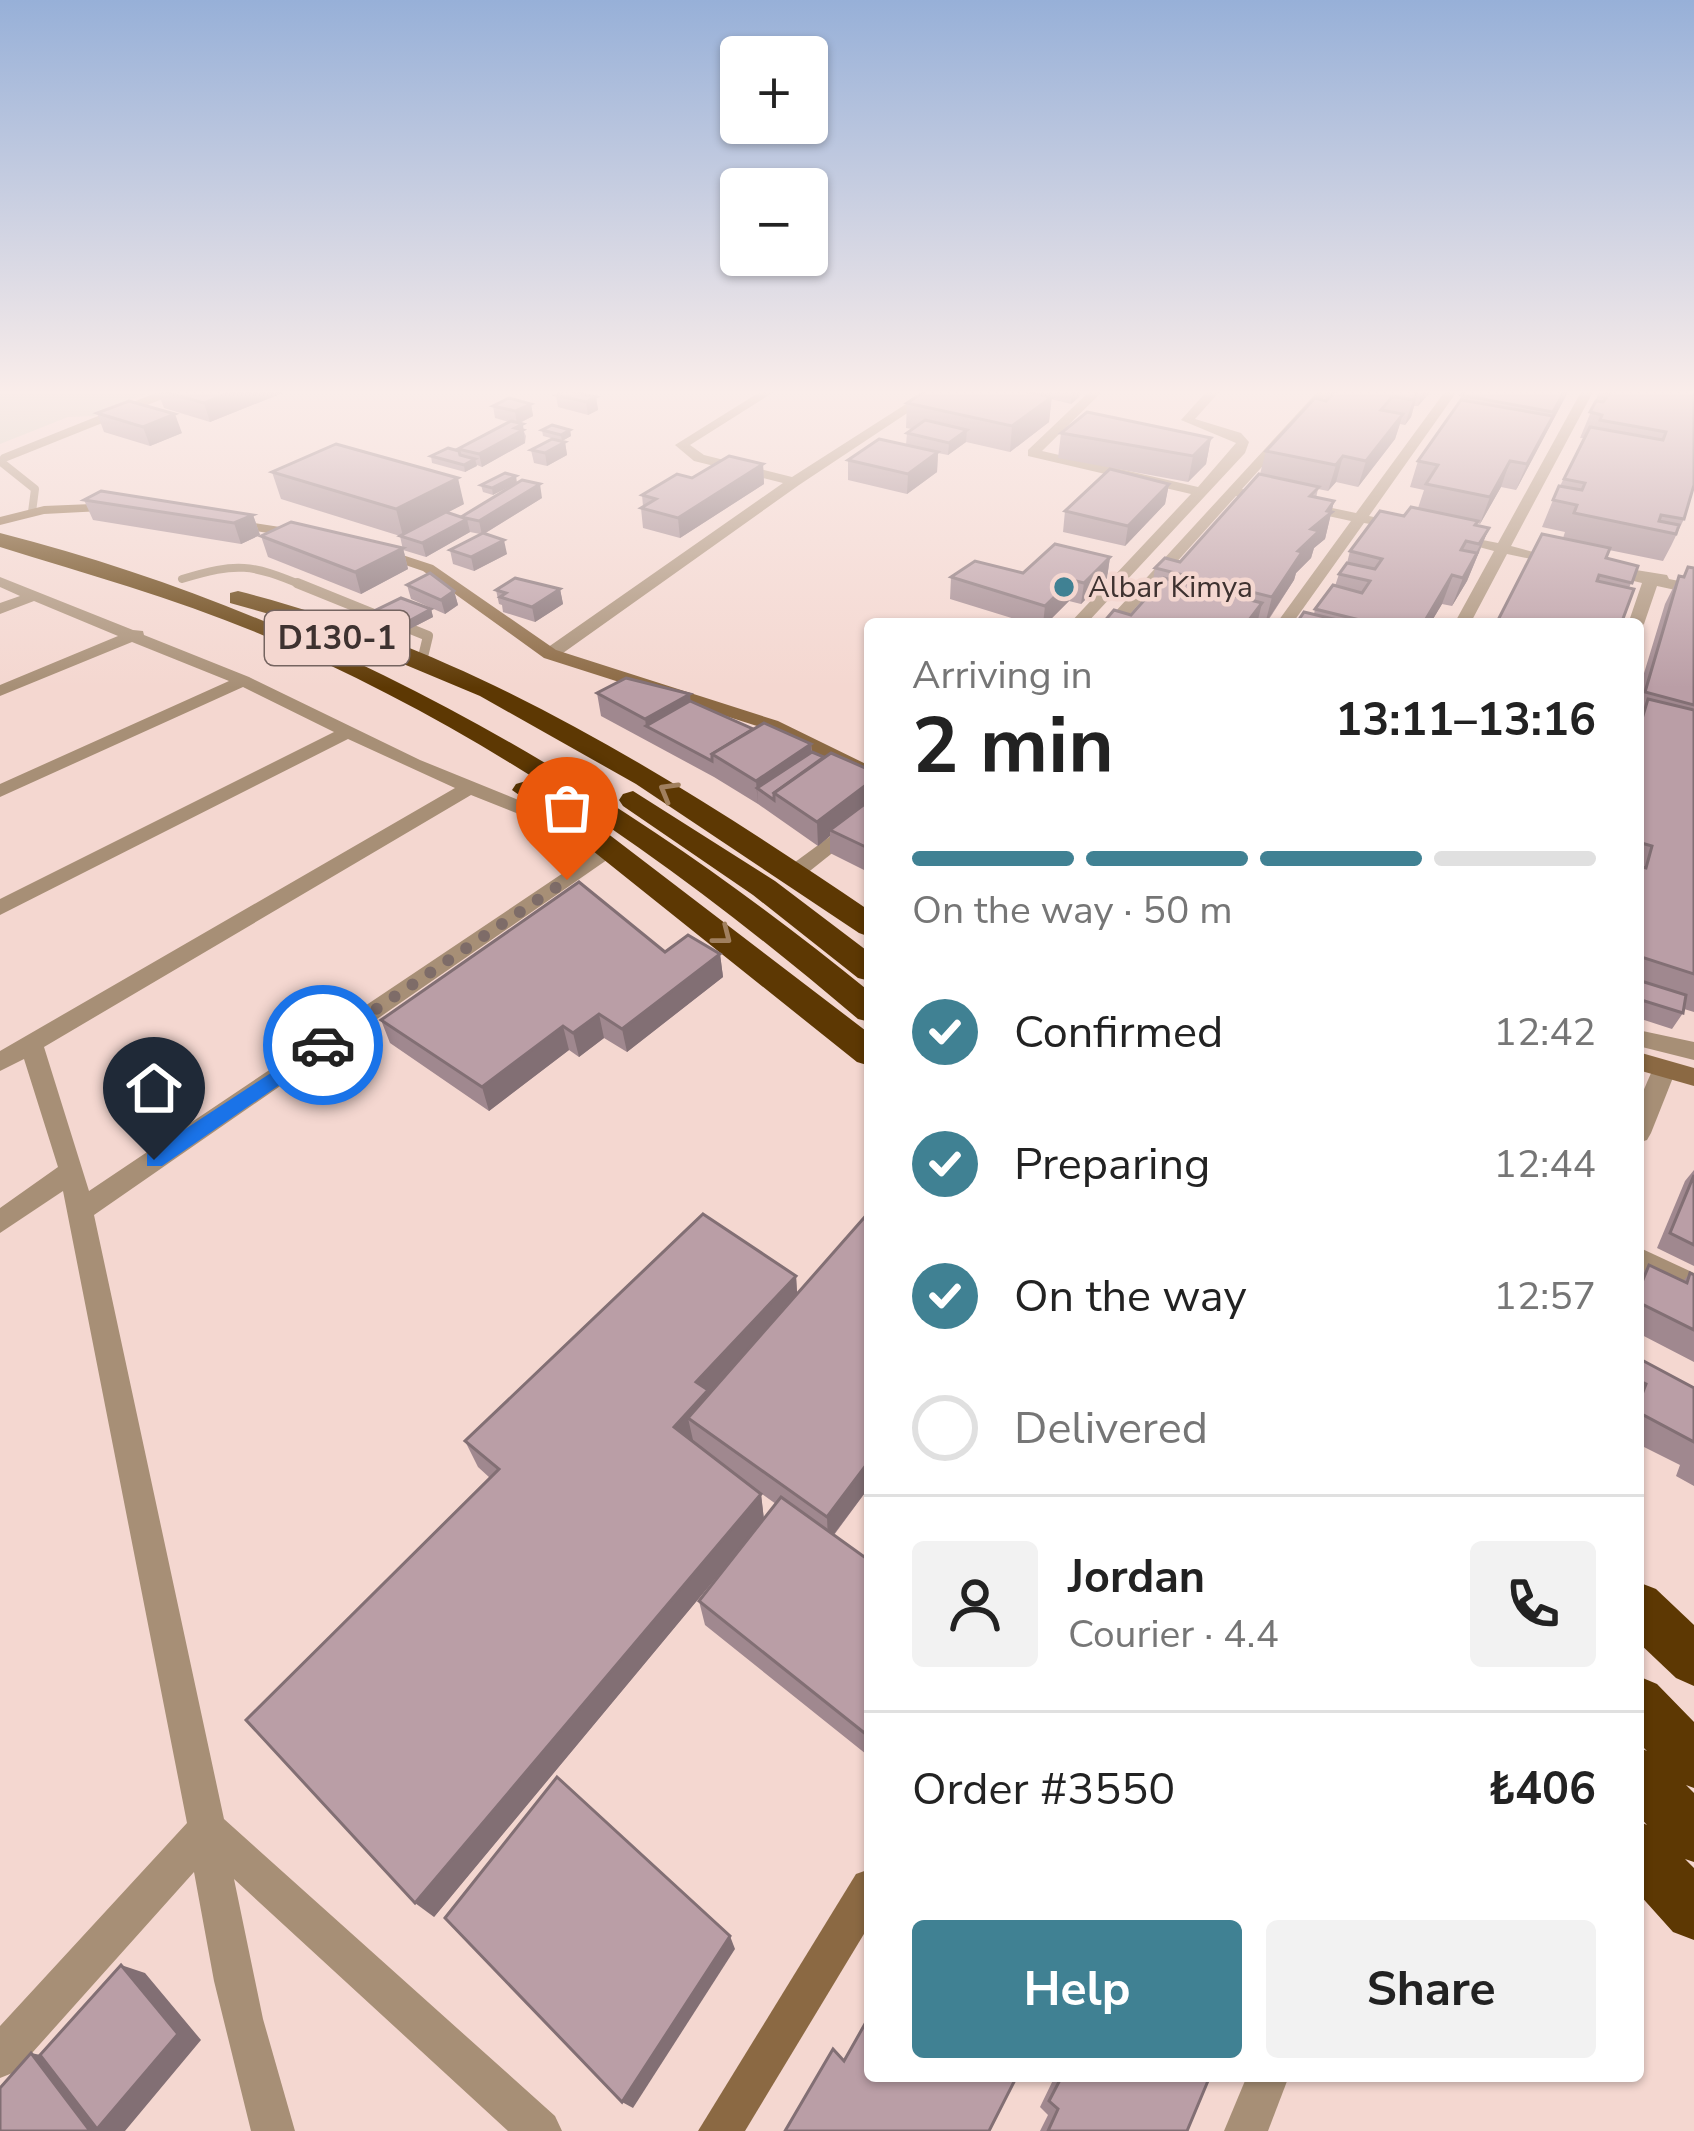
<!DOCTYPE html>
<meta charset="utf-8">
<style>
body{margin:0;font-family:"Nunito Sans",sans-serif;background:#f2f2f2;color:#222;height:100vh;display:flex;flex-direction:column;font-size:45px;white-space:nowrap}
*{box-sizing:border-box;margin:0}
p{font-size:39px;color:#767676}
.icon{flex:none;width:66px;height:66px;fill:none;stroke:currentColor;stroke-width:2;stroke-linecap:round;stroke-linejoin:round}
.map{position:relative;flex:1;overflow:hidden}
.sheet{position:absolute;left:864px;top:618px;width:780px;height:1464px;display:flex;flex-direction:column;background:#fff;border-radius:12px;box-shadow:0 3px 9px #0004}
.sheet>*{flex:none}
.buttons{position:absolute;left:720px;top:36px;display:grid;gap:24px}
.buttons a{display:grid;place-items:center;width:108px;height:108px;border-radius:12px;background:#fff;box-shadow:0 3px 9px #0004;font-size:60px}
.pin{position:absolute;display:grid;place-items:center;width:102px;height:102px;color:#fff;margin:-123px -51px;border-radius:50% 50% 50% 0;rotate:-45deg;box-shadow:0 0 12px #0007}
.pin .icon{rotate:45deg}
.courier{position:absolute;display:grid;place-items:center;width:120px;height:120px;margin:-60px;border:9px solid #1a73e8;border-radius:50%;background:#fff;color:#222;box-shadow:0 3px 15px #0007}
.overview em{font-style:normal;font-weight:700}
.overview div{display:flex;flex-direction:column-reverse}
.overview{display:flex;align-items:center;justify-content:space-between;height:204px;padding:0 48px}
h1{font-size:78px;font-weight:700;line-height:90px}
.bar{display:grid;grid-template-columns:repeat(4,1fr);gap:18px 12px;align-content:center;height:144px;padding:0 48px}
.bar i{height:15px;border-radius:9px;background:#e0e0e0}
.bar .active{background:#408193}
.bar p{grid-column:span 4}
.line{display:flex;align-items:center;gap:30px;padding:0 48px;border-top:3px solid #e0e0e0}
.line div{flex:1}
.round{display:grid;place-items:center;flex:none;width:126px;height:126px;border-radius:12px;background:#f2f2f2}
ol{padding:0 48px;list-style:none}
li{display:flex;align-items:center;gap:36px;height:132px}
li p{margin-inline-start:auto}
li .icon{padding:12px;border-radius:50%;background:#408193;color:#fff;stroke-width:4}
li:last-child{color:#767676}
li i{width:66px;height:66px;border:6px solid #e0e0e0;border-radius:50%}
.action{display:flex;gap:24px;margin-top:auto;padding:24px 48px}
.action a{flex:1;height:138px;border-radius:12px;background:#408193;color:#fff;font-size:48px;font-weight:700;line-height:138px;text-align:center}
.action a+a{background:#f2f2f2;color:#222}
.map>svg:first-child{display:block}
.green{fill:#d2d1bf}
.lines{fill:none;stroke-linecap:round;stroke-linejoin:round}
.lane-far1{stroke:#a78f76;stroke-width:8}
.lane{stroke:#a78f76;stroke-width:10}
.street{fill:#a78f76;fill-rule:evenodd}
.secondary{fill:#8b6943;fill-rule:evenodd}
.highway{fill:#5d3803;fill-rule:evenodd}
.wall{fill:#a0888f;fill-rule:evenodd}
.shaded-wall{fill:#826f74}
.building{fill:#ba9ea6;stroke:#826f74;stroke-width:3}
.oneway{stroke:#a1805f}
.route{fill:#1a73e8}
.done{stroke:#7e6c68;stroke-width:12;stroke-dasharray:0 21.6}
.poi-dot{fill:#408193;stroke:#f4d7d0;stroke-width:4.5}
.labels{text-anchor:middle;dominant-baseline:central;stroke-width:9;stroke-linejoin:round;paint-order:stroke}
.far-poi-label{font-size:30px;fill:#3e3230;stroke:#f4d7d0;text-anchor:start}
.shield{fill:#f4d7d0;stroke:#756460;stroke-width:3}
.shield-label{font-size:33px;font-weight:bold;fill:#3e3230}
</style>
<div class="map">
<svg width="1694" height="2131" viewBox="0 0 1694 2131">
<rect width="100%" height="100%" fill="#f4d7d0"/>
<!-- green -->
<polygon class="green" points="0,390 154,390 94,416 68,417 0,444"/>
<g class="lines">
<!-- lane-far1 -->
<g class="lane-far1">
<polyline points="32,512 35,489 1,462 4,458 174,390"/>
<path d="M182,579C238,562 251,564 304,586"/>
</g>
<!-- lane -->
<polyline class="lane" points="297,583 428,636 422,661"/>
<!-- street -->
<g class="street">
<polygon points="763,390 777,390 690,445 704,455 792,477 928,390 942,390 799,485 556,658 544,658 544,650 783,483 694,461 675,445"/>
<polygon points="1091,390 1104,390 1042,451 1198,487 1236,443 1181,420 1208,390 1221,390 1195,419 1241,433 1249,442 1245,453 1086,624 1069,624 1191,494 1028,456 1028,450"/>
<polygon points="1319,390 1331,390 1242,489 1356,513 1446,390 1458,390 1369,516 1406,524 1406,530 1364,523 1292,624 1276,624 1351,521 1236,496 1121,624 1104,624"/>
<polygon points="1582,390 1594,390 1511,546 1566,561 1559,565 1507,554 1470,624 1454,624 1494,551 1445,538 1452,534 1498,543"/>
<polygon points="1605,565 1667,575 1669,579 1694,584 1694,594 1657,586 1644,624 1638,628 1638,624 1628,624 1642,583 1600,573 1597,570"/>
<path d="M0,577L133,630L143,631L144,635L249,677L420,760L548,812L614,855L94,1215L224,1819L555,2116L562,2131H508L234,1879L263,2019L295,2131H251L214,1981L194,1872L15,2072L0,2078V2026L187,1823L63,1191L0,1233V1208L58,1167L24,1059L0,1071V1051L455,788L348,739L0,915V899L334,732L243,687L0,797V784L229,681L132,642L0,696V685L118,636L34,601L0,614V603L20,596L0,587ZM471,795L534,820L590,855L89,1191L44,1047Z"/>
<polygon points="870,807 870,823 801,878 787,878 784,873 787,868"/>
<polygon points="1638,1030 1694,1042 1694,1060 1638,1046"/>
<polygon points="1664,1061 1676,1070 1651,1133 1647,1140 1638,1143 1638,1103 1655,1064"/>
<polygon points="1638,1247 1694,1273 1694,1298 1638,1271"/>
<polygon points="1247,2076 1289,2076 1268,2131 1224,2131"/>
</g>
<!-- secondary -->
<g class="secondary">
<polygon points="116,503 123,507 121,510 44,514 0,525 0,517 44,506"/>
<polygon points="228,519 306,531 313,535 306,539 223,526 221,523"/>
<polygon points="375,546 433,565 556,650 778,721 870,766 870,779 766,729 544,658 423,571 370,553 370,547"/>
<polygon points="1638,1052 1694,1068 1694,1086 1638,1070"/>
<polygon points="870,1869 870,1924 745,2131 698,2131 856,1874"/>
</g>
<!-- highway -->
<g class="highway">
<path d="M0,533C325,616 611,781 870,992V1022L858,1019C676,864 481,727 260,634C176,599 87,574 0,547Z"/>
<path d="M238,591C472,650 672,777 870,911V937L859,933L636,784L480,696L315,627L230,603V593Z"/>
<polygon points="526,781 573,807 870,1034 870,1066 857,1062 553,819 512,790 516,784"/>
<polygon points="633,791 775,881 870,953 870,981 858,978 753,895 623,806 619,800 623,794"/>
<polygon points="1638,1582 1656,1589 1694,1625 1694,1686 1676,1678 1638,1642"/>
<polygon points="1638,1676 1657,1684 1694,1722 1694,1788 1686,1785 1694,1793 1694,1862 1685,1859 1694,1868 1694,1940 1673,1932 1638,1893 1638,1821 1647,1825 1638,1815 1638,1747 1647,1751 1638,1742"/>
</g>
</g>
<!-- wall -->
<g class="wall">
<polygon points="157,390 290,390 210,422 164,408"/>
<polygon points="927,390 1080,390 1079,397 1071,404 1051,399 1049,422 1010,452 966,442 948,455 938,453 937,472 907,494 848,480 848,460 906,445 907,433 912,429 906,428 907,403"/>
<polygon points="1326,390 1432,390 1418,406 1414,406 1411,417 1405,425 1400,424 1395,439 1358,487 1336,482 1328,491 1318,489 1316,498 1334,501 1325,539 1314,548 1311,558 1296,573 1294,580 1266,624 1102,624 1131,615 1151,593 1155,568 1180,562 1260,474 1266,451 1324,400"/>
<polygon points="1464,390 1569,390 1516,490 1501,487 1480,524 1477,523 1476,526 1489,528 1467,581 1452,606 1442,604 1430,624 1296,624 1314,614 1315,609 1335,586 1339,574 1347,563 1350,551 1418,508 1424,490 1410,487 1418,461 1457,406"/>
<polygon points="1600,390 1694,390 1684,519 1671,546 1663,561 1609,550 1606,558 1638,566 1629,588 1621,624 1563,538 1565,532 1542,527 1553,500 1584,438 1580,438"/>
<polygon points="556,395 596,397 598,410 588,415 558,407"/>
<polygon points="531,404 533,416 520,423 526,436 525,443 482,467 477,465 465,472 432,463 431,456 459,451 458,449 509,422 495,418 493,406"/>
<polygon points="97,413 182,433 150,446 104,432"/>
<polygon points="542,430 570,430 571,436 562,441 543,436"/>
<polygon points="1061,433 1211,438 1206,464 1188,482 1058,458"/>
<polygon points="565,442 567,455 547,466 534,463 531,450"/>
<polygon points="763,464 764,484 680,538 643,528 641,508 643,506 642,495 692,478"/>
<polygon points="272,472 464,504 448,512 461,517 542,498 484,534 507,554 474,571 453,564 450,550 480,534 470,532 426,557 403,550 400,536 281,499"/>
<polygon points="505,473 493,495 483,492 481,485"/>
<polygon points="1169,484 1165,504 1125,546 1063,532 1065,511"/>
<polygon points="84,500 253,515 260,535 241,544 93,520"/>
<polygon points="261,536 403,548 408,569 361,594 268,557"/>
<polygon points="1110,557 1107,578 1081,604 1069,601 1046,624 1031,624 950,599 951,577 1023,573"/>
<polygon points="1688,567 1694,568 1694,1012 1684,1009 1683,1013 1672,1029 1638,1018 1638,693 1665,604 1679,576 1683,576"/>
<polygon points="407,585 454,591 458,605 445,614 411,599"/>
<polygon points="560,589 563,604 535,622 503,612 502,605 499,604 496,590"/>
<polygon points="431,609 433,617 400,634 370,622 368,614"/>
<polygon points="597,693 690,701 753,729 811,744 812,752 824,757 870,770 870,873 830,853 830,836 818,846 758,804 714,777 601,716"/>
<polygon points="665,952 720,954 723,977 627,1052 604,1038 579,1057 569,1050 489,1111 390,1043 381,1020"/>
<polygon points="1694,1170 1694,1266 1657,1248 1685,1181"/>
<polygon points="1649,1265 1683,1281 1690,1273 1694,1275 1694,1362 1638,1333 1638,1278"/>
<path d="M796,1276L797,1294L870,1486L834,1535L870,1561V1749L866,1754L705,1625L699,1601L754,1532L434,1917L490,1478L478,1467L465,1441ZM745,1482L776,1504L764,1520L761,1494Z"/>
<polygon points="1638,1358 1694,1388 1694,1486 1676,1476 1680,1465 1638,1444"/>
<polygon points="1055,2076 1210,2076 1187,2131 1040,2131 1048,2115 1040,2107"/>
</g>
<!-- shaded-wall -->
<g class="shaded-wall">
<polygon points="237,390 290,390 210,422 204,403"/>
<polygon points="1072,390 1080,390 1079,397 1071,404"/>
<polygon points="1423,390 1432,390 1418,406"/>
<polygon points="1565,390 1569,390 1516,490 1527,464"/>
<polygon points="1418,392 1411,417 1405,425 1413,400"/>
<polygon points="596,397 598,410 588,415 586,402"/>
<polygon points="1052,397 1049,422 1010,452 1012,426"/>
<polygon points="531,404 533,416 517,424 515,411"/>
<polygon points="175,414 182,433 150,446 143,427"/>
<polygon points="1403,414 1395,439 1358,487 1366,461"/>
<polygon points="523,424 525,443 482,467 479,454"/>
<polygon points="570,430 571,436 562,441 561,435"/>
<polygon points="967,430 966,442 948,455 949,443"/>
<polygon points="1211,438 1206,464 1188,482 1193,456"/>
<polygon points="565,442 567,455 547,466 545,453"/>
<polygon points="938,452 937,472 907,494 908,474"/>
<polygon points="1343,456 1336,482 1328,491 1336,465"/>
<polygon points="475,459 477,466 465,472 464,465"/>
<polygon points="1510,461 1501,487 1480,524 1490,497"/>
<polygon points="763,464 764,484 680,538 678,518"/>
<polygon points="516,476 517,483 493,495 492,488"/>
<polygon points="458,478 464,504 403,536 396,509"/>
<polygon points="540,484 542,498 482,535 479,521"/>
<polygon points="1169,484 1165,504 1125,546 1128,526"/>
<polygon points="1334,501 1325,539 1314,548 1311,558 1296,573 1294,580 1265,624 1272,597 1311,529"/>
<polygon points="253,515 260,535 241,544 234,523"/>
<polygon points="467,519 470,532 426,557 422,543"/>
<polygon points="1489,528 1467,581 1452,606 1463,578"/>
<polygon points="504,540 507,554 474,571 471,557"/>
<polygon points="1466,541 1442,604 1430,624 1423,624"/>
<polygon points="403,548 408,569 361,594 355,572"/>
<polygon points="1110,557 1107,578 1081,604 1084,583"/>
<polygon points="1072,580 1069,601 1046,624 1043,624 1045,606"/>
<polygon points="560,589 563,604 535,622 532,607"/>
<polygon points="454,591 458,605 445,614 441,600"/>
<polygon points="1262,603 1257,624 1246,624"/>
<polygon points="431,609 433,617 400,634 398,627"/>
<polygon points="690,694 692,716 646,726 645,719"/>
<polygon points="811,744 812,767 757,788 758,804 756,781"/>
<polygon points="870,782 870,805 830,830 830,836 818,846 817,822"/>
<polygon points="720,954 723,977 627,1052 622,1029"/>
<polygon points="599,1014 604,1038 579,1057 573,1033"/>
<polygon points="563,1026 569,1050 489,1111 482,1087"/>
<polygon points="796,1276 798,1306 688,1418 693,1440 680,1454 674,1427 696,1382"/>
<polygon points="870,1460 870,1486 828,1542 827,1517"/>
<polygon points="761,1494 764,1520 434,1917 415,1903"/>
<polygon points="870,1731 870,1749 866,1754 867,1735"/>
<polygon points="730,1936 735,1949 633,2108 622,2102"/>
<polygon points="121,1965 145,1973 201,2040 125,2131 90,2131 31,2053 69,2061"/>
</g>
<!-- building -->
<g class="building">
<polygon points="158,390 237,390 204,403"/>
<polygon points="566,390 596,397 586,402 556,395"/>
<polygon points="927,390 1018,390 1052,397 1012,426 907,403"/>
<polygon points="1336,390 1406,390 1418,392 1413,400 1393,396 1381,410 1403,414 1366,461 1343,456 1336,465 1266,451 1315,398 1326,401"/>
<polygon points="1464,390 1565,390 1553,412 1461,395"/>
<polygon points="1612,390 1694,390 1694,485 1684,519 1661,515 1659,521 1679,525 1676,534 1574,513 1577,505 1553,500 1559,486 1582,490 1585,483 1564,479 1590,427 1663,440 1666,432 1600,420 1602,415 1590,412 1596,401 1603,402"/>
<polygon points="509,398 531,404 515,411 493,406"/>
<polygon points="1461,400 1553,416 1527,464 1510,461 1490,497 1426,484 1438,465 1418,461"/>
<polygon points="129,401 175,414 143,427 97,413"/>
<polygon points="1087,412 1211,438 1193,456 1061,433"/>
<polygon points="925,420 967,430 949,443 907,433"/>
<polygon points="511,421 523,424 515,428 523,430 479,454 458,449"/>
<polygon points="552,425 570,430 561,435 542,430"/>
<polygon points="552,439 565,442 545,453 531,450"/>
<polygon points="879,439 938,452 908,474 848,460"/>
<polygon points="336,444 458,478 396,509 272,472"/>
<polygon points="448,448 459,451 460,455 475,459 464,465 431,456"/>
<polygon points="729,456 763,464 678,518 641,508 656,499 642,495 677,474 692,478"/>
<polygon points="1110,469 1169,484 1128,526 1065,511"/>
<polygon points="505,473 516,476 492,488 481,485"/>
<polygon points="1259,474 1319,487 1310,496 1334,501 1327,511 1332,512 1311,529 1319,531 1298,551 1302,552 1272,597 1155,568 1165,558 1180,562"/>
<polygon points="522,480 540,484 479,521 461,517"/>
<polygon points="101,491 253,515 234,523 84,500"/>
<polygon points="1411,507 1478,521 1475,525 1489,528 1479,544 1466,541 1461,550 1477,553 1463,578 1452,575 1423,624 1376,624 1315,609 1333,585 1362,593 1370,581 1339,574 1347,563 1375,569 1382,559 1350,551 1380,511 1404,516"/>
<polygon points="446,512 467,519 422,543 400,536"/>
<polygon points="291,522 403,548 355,572 261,536"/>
<polygon points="483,533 504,540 471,557 450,550"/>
<polygon points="1542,534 1610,548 1606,558 1638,566 1632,583 1599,575 1597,581 1634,589 1621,624 1496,624"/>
<polygon points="1055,544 1110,557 1084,583 1072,580 1045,606 951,577 975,561 1023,573"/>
<polygon points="1688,567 1694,568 1694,705 1645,692 1679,576 1684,577"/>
<polygon points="430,573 454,591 441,600 407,585"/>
<polygon points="515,578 560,589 532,607 500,597 506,593 496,590"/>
<polygon points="1164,578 1262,603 1246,624 1102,624 1114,610 1131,615"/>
<polygon points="401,598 431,609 398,627 368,614"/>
<polygon points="1304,612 1354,624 1296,624"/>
<polygon points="626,678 690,694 645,719 597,693"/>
<polygon points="1648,699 1694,710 1694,974 1638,956 1638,923 1642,906 1638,905 1638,866 1646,868 1652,846 1638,842 1638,732"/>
<polygon points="690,701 753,729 712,754 712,761 646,726"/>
<polygon points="764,723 811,744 756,781 712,754"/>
<polygon points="812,752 824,757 774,793 774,800 757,788"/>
<polygon points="831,753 870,770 870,782 817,822 774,793"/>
<polygon points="870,800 870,849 830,830"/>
<polygon points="579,882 665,952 688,935 720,954 622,1029 599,1014 573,1033 563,1026 482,1087 381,1020"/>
<polygon points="1641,981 1686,995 1683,1013 1638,999"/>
<polygon points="1694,1175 1694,1245 1670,1233"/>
<polygon points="870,1211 870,1460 827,1517 688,1418"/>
<polygon points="703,1214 796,1276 696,1382 708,1390 674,1427 761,1494 415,1903 246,1720 499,1469 465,1441"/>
<polygon points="1649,1265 1687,1283 1690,1273 1694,1275 1694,1330 1638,1302 1638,1292"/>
<polygon points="1638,1358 1694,1388 1694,1442 1638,1412 1638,1405 1646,1384 1638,1380"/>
<polygon points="781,1497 870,1561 870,1731 867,1735 699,1601"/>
<polygon points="557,1777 730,1936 622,2102 445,1918"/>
<polygon points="121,1965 178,2034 97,2129 40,2055"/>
<polygon points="870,2015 870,2076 1017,2076 989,2131 785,2131 833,2049 844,2061"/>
<polygon points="31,2053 90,2131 0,2131 0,2088"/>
<polygon points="1062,2076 1210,2076 1187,2131 1048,2131 1058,2109 1049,2101"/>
</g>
<!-- one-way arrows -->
<defs><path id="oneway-chevron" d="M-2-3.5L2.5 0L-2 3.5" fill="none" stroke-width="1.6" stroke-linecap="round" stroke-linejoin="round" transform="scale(3)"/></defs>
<g class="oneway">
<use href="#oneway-chevron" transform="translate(668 791) rotate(-150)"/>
<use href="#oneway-chevron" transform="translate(723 936) rotate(38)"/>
</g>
<!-- sky -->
<linearGradient id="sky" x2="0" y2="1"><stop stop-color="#97b0d8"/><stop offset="0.57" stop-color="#faedea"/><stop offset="1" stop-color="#faedea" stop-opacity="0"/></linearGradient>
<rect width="1694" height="688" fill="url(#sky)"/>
<!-- route -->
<polygon class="route" points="323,1039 330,1041 330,1050 162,1166 147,1166 147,1154"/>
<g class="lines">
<!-- done -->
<polyline class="done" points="323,1045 567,880"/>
</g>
<!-- markers -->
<circle class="poi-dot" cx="1064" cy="587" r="12"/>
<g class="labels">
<!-- far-poi labels -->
<g class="far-poi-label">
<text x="1088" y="587">Albar Kimya</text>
</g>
<!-- shield labels -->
<rect class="shield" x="265" y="611" width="144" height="54" rx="9"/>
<g class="shield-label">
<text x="337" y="638">D130-1</text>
</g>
</g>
</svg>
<div class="buttons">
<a>+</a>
<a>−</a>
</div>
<div class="pin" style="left:567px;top:880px;background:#ea580c"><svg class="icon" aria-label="bag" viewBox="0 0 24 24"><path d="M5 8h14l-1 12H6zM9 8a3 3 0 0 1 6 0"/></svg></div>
<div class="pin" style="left:154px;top:1160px;background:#1f2937"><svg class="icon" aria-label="home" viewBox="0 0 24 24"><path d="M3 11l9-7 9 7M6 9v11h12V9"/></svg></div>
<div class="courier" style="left:323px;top:1045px"><svg class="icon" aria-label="car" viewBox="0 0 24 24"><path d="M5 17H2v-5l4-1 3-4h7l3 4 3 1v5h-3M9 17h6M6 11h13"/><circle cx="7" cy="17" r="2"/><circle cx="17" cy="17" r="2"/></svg></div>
<section class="sheet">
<div class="overview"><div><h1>2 min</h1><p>Arriving in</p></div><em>13:11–13:16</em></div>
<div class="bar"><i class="active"></i><i class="active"></i><i class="active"></i><i></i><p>On the way · 50 m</p></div>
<ol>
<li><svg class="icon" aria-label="check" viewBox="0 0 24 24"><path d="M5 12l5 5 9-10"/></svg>Confirmed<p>12:42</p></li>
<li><svg class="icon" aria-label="check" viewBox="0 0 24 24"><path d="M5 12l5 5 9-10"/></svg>Preparing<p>12:44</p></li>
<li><svg class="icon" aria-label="check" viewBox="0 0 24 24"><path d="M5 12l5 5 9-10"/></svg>On the way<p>12:57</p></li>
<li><i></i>Delivered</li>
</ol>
<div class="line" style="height:216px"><a class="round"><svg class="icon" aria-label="person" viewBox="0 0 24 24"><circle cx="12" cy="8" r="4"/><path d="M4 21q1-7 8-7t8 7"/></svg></a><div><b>Jordan</b><p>Courier · 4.4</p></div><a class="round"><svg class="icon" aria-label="phone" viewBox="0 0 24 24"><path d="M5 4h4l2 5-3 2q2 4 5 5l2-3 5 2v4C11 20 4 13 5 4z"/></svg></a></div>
<div class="line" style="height:156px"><div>Order #3550</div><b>₺406</b></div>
<div class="action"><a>Help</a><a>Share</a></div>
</section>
</div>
